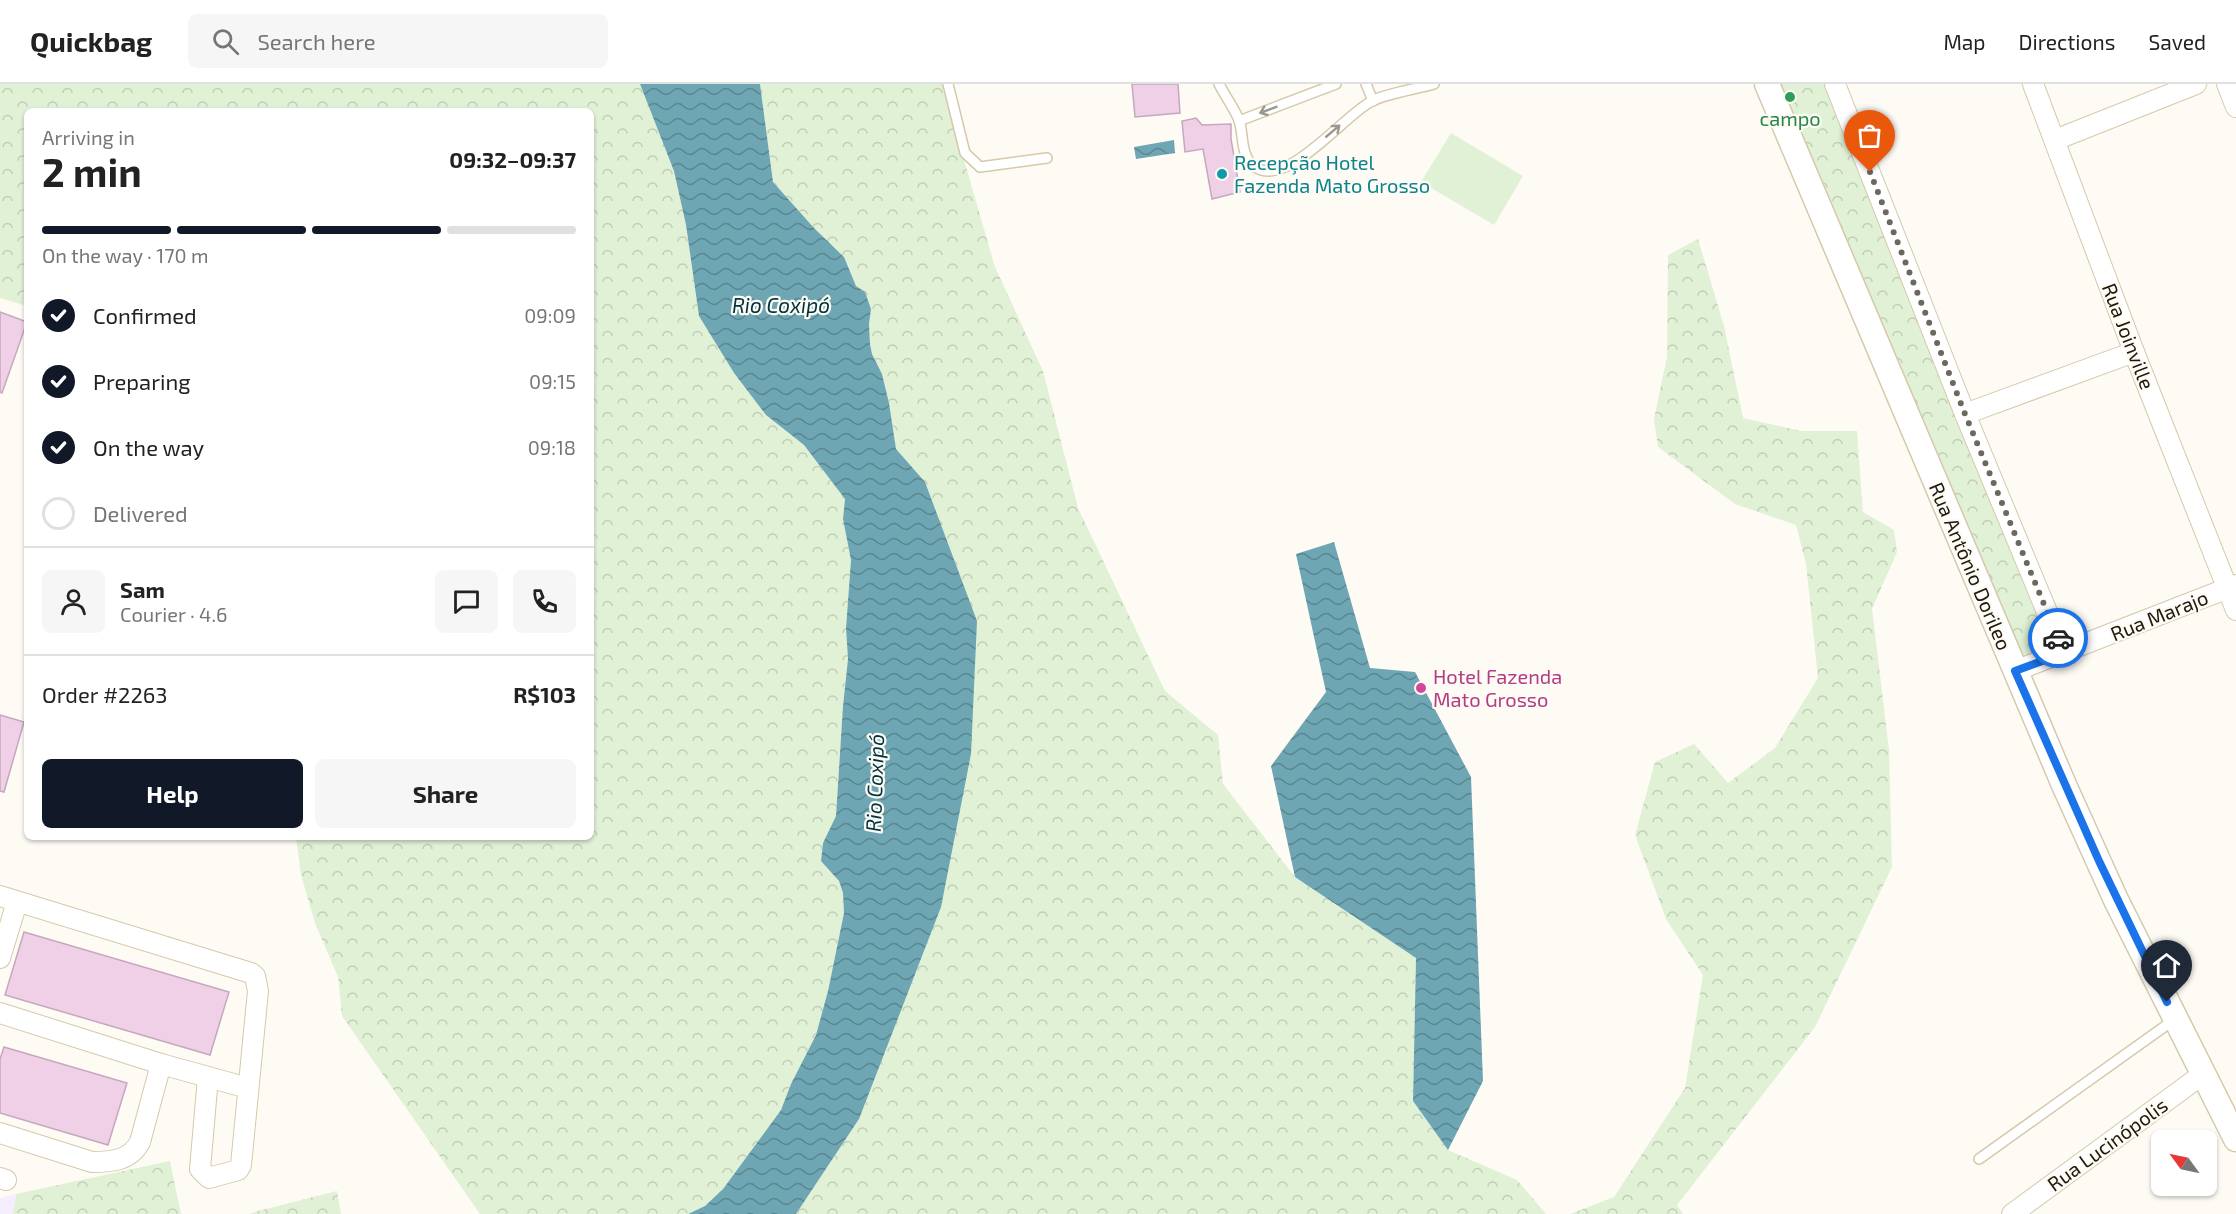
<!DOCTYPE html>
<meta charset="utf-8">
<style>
body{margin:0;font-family:"Exo 2",sans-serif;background:#f6f6f6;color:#222;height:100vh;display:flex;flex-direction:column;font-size:22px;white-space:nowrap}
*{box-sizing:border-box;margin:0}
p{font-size:20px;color:#767676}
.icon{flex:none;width:33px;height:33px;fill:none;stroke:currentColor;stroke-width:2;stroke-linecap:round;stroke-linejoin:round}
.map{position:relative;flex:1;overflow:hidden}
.panel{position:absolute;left:24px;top:24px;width:570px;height:732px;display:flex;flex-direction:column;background:#fff;border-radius:9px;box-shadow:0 2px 4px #0004}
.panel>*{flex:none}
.needle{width:39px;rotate:303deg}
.fabs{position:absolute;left:2151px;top:1046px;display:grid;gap:12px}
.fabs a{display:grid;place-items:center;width:66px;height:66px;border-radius:9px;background:#fff;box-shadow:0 2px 4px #0004;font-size:30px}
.pin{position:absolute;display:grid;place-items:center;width:51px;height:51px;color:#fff;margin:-62px -26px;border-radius:50% 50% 50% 0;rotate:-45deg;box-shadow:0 0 6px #0007}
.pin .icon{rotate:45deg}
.courier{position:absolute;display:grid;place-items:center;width:60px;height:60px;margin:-30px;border:4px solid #1a73e8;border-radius:50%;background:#fff;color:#222;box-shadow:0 2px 8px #0007}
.overview em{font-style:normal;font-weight:700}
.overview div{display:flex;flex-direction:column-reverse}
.overview{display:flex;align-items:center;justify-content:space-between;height:102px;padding:0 18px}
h1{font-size:39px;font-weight:700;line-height:45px}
.bar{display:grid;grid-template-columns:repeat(4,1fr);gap:9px 6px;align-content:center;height:72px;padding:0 18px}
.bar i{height:8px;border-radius:4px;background:#e0e0e0}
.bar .active{background:#111827}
.bar p{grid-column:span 4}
.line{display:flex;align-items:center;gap:15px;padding:0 18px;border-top:2px solid #e0e0e0}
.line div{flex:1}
.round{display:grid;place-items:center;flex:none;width:63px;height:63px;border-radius:9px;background:#f6f6f6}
ol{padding:0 18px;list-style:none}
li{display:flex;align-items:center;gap:18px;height:66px}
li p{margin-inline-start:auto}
li .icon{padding:6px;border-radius:50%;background:#111827;color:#fff;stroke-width:4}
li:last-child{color:#767676}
li i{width:33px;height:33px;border:3px solid #e0e0e0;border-radius:50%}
.primary-button{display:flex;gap:12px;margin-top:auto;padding:12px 18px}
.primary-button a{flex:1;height:69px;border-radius:9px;background:#111827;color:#fff;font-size:24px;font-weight:700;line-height:69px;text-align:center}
.primary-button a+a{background:#f6f6f6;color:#222}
header{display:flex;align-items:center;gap:36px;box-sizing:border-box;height:84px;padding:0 30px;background:#fff;border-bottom:2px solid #e0e0e0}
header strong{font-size:28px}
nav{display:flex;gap:33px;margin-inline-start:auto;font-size:21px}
.search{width:420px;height:54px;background:#f6f6f6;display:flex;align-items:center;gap:15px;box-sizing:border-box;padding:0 21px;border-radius:9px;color:#767676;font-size:22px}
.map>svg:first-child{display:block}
.industrial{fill:#f6edfe}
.grass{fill:#e0f1d6}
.forest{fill:url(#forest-crowns)}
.water{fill:url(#water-waves)}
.building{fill:#efd0e6;stroke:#c5a8bd;stroke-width:1.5}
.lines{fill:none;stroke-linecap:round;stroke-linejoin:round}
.service-casing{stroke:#d5c9aa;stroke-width:12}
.minor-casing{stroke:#d5c9aa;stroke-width:22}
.tertiary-casing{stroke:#d5c9aa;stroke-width:27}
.service{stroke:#fff;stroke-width:9}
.minor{stroke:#fff;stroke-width:20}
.tertiary{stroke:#fff;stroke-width:24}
.oneway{stroke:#999892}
.done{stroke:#6c685e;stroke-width:6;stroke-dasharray:0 10.8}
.route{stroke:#1a73e8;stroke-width:8}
.leisure-dot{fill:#2e9e5b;stroke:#fefbf5;stroke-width:2}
.culture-dot{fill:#0f9aa8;stroke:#fefbf5;stroke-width:2}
.hotel-dot{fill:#d1479c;stroke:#fefbf5;stroke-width:2}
.labels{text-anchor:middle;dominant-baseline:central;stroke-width:4.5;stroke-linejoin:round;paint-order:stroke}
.leisure-label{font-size:20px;fill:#27864d;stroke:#fefbf5}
.culture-label{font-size:20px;fill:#0d838f;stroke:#fefbf5;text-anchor:start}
.street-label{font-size:20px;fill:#1d190d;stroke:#fefbf5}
.hotel-label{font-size:20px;fill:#b23c85;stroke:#fefbf5;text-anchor:start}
.water-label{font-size:21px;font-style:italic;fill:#003540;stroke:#fefbf5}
</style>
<header>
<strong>Quickbag</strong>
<div class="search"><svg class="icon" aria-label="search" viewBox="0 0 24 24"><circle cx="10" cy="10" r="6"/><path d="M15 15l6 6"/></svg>Search here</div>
<nav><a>Map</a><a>Directions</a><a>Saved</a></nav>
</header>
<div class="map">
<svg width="2236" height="1130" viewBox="0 0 2236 1130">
<defs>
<pattern id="forest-crowns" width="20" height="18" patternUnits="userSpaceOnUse" patternTransform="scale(1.5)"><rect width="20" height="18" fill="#e0f1d6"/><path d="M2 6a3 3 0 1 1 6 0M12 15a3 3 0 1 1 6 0" fill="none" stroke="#c0ceb6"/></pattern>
<pattern id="water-waves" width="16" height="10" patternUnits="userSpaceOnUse" patternTransform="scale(1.5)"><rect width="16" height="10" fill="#6ea6b4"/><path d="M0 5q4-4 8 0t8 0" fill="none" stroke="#5a8691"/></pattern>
</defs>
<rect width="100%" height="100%" fill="#fefbf5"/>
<!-- industrial -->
<polygon class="industrial" points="16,1110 13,1130 0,1130 0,1114"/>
<!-- grass -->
<polygon class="grass" points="1451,49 1523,92 1494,141 1421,98"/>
<!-- forest -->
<g class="forest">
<polygon points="0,0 640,0 674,86 686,141 699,232 734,289 766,331 804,361 845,415 843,435 851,476 846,544 848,575 843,622 836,732 823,759 821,777 839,797 843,809 844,829 828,907 816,951 791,1000 781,1026 723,1105 705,1122 688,1130 480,1130 342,932 338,893 315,839 301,791 296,753 591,753 591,27 27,27 27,222 0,214"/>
<polygon points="760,0 942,0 995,183 1043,287 1078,424 1165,607 1218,651 1223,700 1295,793 1416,874 1413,1017 1448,1066 1517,1096 1546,1130 796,1130 859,1035 925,398 896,366 889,319 882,290 872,270 870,260 869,240 871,225 856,202 844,173 814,144 773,98"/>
<polygon points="1774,0 1829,0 2050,563 2018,576"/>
<polygon points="1698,155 1724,242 1743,334 1802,347 1857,347 1863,428 1894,446 1897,468 1872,525 1889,666 1892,783 1815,943 1677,1121 1683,1130 1570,1130 1614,1113 1685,1004 1703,891 1666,835 1635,751 1655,678 1694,660 1728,699 1775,664 1818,594 1806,480 1796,441 1735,420 1658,363 1654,335 1667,273 1668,171"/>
<polygon points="170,1077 181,1130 13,1130 16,1110"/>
<polygon points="337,1107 341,1130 249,1130 258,1127"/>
</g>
<!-- water -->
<g class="water">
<polygon points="640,0 760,0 773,98 814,144 844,173 856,202 865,208 871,225 869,240 870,260 872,270 882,290 889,319 896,365 925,398 977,537 971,670 941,823 859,1035 796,1130 688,1130 705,1122 723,1105 781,1026 791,1000 816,951 828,907 844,829 843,809 839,797 821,777 823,759 836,732 843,622 848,575 846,544 851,476 843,435 845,415 804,361 766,331 734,289 699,232 686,141 674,87"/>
<polygon points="1174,56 1175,69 1136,75 1134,63"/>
<polygon points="1334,458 1370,584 1415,588 1471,693 1483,997 1448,1066 1413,1017 1416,874 1295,793 1271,682 1326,608 1296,470"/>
</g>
<!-- building -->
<g class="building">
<polygon points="1132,0 1178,0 1180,29 1135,33"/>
<polygon points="1196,34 1202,41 1231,40 1231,55 1240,108 1212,115 1203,65 1185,68 1182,37"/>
<polygon points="0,228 27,238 2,309 0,308"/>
<polygon points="0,631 24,638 4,708 0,707"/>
<polygon points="24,848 229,908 210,971 5,911"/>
<polygon points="4,963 127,999 108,1061 0,1029 0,975"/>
</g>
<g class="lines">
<defs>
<g id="service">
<polyline points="948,0 965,69 980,83 1047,74"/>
<path d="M1219,0C1225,12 1234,24 1239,36C1244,51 1240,73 1255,83C1287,105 1344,31 1372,17C1387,9 1417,5 1434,0"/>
<polyline points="1366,0 1373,17"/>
<polyline points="1239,37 1336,0"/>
<polyline points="1979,1075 2175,935"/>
</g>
<g id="minor">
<polyline points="1835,0 1965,330 2064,569"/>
<polyline points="2033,0 2134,268 2236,526"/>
<polyline points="2227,0 2236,23"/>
<polyline points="2055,56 2196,0"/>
<polyline points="1965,330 2134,268"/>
<polyline points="2015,587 2236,501"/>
<polyline points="0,812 251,889 255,892 258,907 241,1081 238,1086 209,1094 200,1085 208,993"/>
<polyline points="0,874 17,818"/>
<polyline points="0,929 161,980 248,1004"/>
<path d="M0,1049L92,1078C111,1078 130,1077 140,1058L161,980"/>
<polyline points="0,1094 6,1096"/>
<polyline points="2012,1130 2203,990"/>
</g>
<polyline id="tertiary" points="1767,0 2064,701 2116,816 2236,1055"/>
</defs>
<!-- service casing -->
<use href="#service" class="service-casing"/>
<!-- minor casing -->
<use href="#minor" class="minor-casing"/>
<!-- tertiary casing -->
<use href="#tertiary" class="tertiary-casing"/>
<!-- service -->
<use href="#service" class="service"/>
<!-- minor -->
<use href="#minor" class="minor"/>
<!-- tertiary -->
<use href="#tertiary" class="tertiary"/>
</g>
<!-- one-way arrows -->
<defs><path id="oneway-shaft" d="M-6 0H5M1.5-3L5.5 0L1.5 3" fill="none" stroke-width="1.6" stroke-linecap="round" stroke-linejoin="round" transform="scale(1.5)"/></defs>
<g class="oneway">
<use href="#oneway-shaft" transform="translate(1268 26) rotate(159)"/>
<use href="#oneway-shaft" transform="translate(1333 47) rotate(-40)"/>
</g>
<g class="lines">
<!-- done -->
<polyline class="done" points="1870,88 1965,330 2058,554"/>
<!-- route -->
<polyline class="route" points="2058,554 2064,569 2015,587 2099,777 2167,918"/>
</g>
<!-- markers -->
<circle class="leisure-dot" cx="1790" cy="13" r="6"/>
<circle class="culture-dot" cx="1222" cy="90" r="6"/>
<circle class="hotel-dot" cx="1421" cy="604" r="6"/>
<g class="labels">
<!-- leisure labels -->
<g class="leisure-label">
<text x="1790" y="34">campo</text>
</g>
<!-- culture labels -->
<g class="culture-label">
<text x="1234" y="78">Recepção Hotel<tspan x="1234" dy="23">Fazenda Mato Grosso</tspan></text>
</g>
<!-- street labels -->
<g class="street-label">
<text transform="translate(2129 252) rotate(69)">Rua Joinville</text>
<text transform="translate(1971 482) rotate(67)">Rua Antônio Dorileo</text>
<text transform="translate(2159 531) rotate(-22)">Rua Marajo</text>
<text transform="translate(2107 1060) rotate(-36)">Rua Lucinópolis</text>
</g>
<!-- hotel labels -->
<g class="hotel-label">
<text x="1433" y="592">Hotel Fazenda<tspan x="1433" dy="23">Mato Grosso</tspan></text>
</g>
<!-- water labels -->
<g class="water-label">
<text x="781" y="220">Rio Coxipó</text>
<text transform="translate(874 699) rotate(-88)">Rio Coxipó</text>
</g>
</g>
</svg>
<div class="fabs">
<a><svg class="needle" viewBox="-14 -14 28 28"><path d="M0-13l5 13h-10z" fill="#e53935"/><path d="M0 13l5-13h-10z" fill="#767676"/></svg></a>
</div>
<div class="pin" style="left:1870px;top:88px;background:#ea580c"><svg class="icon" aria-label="bag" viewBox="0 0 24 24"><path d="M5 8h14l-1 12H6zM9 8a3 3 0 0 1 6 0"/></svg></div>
<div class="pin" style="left:2167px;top:918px;background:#1f2937"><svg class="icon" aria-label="home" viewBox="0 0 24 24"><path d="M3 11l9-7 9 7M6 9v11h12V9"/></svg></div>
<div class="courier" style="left:2058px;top:554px"><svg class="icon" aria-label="car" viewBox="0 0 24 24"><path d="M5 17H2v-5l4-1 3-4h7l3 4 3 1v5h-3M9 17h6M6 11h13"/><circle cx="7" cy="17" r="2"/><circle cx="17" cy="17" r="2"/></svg></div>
<section class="panel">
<div class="overview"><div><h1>2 min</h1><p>Arriving in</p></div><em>09:32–09:37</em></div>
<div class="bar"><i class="active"></i><i class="active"></i><i class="active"></i><i></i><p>On the way · 170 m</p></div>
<ol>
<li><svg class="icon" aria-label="check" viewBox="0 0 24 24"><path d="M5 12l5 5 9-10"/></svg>Confirmed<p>09:09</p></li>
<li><svg class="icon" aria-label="check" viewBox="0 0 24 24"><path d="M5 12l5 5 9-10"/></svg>Preparing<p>09:15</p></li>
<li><svg class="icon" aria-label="check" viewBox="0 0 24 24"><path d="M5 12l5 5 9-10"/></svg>On the way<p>09:18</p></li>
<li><i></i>Delivered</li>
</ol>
<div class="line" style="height:108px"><a class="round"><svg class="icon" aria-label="person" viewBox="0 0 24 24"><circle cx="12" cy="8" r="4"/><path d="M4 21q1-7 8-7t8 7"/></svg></a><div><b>Sam</b><p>Courier · 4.6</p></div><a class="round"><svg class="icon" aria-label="chat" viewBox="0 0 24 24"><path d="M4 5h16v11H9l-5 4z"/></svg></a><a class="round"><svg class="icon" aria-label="phone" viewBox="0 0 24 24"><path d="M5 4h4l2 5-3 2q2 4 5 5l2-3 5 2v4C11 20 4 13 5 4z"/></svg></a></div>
<div class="line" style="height:78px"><div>Order #2263</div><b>R$103</b></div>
<div class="primary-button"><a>Help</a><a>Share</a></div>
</section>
</div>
